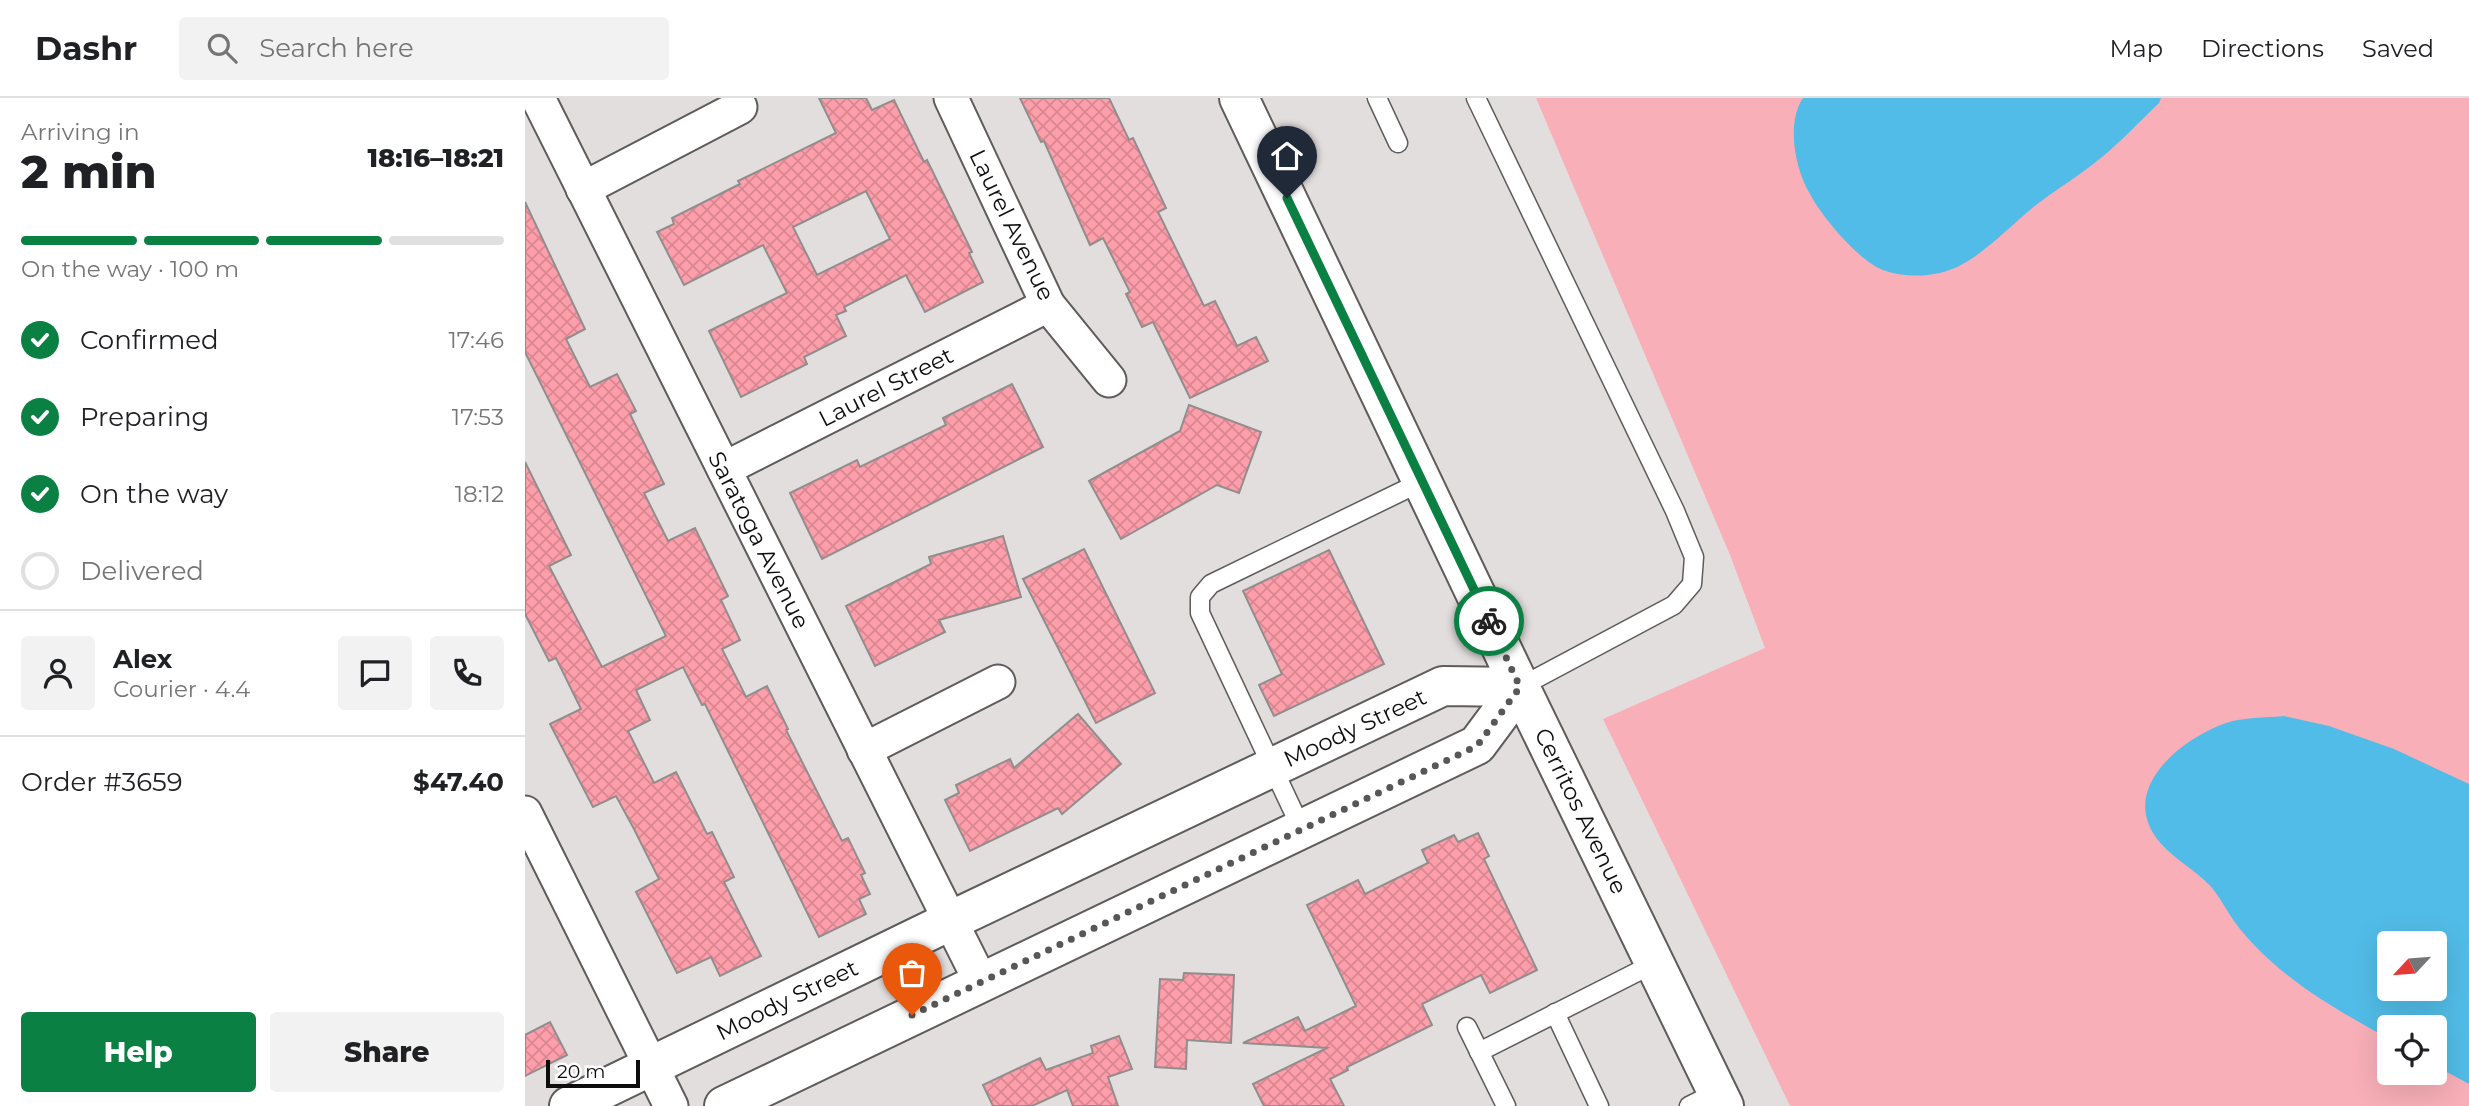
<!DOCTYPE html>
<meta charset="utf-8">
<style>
body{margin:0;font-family:Montserrat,sans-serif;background:#f2f2f2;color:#202124;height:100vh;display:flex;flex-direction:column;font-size:26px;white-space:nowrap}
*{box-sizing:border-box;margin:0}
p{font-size:23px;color:#757577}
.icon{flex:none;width:38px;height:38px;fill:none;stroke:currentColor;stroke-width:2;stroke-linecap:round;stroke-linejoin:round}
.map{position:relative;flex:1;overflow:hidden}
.panel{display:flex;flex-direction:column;background:#fff;width:525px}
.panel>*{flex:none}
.needle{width:46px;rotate:244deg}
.tools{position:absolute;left:1852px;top:833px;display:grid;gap:14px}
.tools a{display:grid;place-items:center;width:70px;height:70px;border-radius:7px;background:#fff;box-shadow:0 7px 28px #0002;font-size:35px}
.scale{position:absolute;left:21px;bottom:18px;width:94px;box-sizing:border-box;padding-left:7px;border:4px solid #0e0d0d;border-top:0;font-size:19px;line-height:24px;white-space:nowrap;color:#0e0d0d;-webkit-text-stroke:5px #fff;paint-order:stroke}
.pin{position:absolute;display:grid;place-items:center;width:60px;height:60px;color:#fff;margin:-72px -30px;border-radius:50% 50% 50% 0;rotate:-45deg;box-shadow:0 0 7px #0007}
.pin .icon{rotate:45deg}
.courier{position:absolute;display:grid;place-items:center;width:70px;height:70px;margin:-35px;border:5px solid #0b8043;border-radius:50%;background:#fff;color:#222;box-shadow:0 2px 9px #0007}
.head em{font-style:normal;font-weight:800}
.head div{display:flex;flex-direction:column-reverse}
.head{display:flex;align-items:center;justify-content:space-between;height:119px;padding:0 21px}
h1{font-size:46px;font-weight:800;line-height:52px}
.bar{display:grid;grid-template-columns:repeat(4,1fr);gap:10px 7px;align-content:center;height:84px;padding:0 21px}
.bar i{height:9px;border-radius:5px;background:#e0e0e0}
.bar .selected{background:#0b8043}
.bar p{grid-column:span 4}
.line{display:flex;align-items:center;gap:18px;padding:0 21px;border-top:2px solid #e0e0e0}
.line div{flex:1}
.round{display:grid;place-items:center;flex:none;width:74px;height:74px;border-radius:7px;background:#f2f2f2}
ol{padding:0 21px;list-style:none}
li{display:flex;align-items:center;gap:21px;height:77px}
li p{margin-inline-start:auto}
li .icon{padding:7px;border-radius:50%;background:#0b8043;color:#fff;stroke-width:4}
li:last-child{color:#757577}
li i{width:38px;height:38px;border:4px solid #e0e0e0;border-radius:50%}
.button{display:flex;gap:14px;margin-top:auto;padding:14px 21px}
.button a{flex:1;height:80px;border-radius:7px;background:#0b8043;color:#fff;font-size:28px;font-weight:800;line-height:80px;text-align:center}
.button a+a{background:#f2f2f2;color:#202124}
header{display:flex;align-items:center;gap:42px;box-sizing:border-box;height:98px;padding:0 35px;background:#fff;border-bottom:2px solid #e0e0e0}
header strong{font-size:33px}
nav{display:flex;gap:38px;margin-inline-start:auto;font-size:24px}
.search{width:490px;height:63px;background:#f2f2f2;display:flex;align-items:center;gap:18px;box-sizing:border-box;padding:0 24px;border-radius:7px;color:#757577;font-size:26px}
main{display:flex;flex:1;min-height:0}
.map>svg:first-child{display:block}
.grass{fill:#f8afb7;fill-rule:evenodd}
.water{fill:#51bce7;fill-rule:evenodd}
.building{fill:url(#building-cross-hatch);stroke:#928d8d;stroke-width:2;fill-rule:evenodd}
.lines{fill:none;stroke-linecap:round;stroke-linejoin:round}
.service-casing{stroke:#5f5b5b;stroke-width:21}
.minor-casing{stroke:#5f5b5b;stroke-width:37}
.secondary-casing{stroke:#5f5b5b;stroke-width:42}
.service{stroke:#fff;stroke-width:18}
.minor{stroke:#fff;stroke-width:33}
.secondary{stroke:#fff;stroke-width:38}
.done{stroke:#595656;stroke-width:7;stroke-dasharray:0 12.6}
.route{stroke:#0b8043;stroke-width:9}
.labels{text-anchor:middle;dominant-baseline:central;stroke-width:5;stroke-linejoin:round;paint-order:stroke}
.street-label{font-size:23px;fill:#0e0d0d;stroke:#fff}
</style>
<header>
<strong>Dashr</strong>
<div class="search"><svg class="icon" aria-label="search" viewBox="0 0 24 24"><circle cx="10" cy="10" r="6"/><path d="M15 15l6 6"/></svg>Search here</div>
<nav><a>Map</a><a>Directions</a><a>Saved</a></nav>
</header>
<main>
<section class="panel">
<div class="head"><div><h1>2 min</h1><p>Arriving in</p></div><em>18:16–18:21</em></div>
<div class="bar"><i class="selected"></i><i class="selected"></i><i class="selected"></i><i></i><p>On the way · 100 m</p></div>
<ol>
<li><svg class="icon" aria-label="check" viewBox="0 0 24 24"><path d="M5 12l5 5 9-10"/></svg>Confirmed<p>17:46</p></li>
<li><svg class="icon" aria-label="check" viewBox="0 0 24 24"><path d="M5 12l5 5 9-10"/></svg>Preparing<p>17:53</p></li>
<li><svg class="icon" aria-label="check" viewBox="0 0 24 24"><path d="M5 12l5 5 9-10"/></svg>On the way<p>18:12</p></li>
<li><i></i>Delivered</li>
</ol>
<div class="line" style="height:126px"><a class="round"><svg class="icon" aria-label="person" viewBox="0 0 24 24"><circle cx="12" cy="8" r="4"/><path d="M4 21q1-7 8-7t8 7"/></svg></a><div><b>Alex</b><p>Courier · 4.4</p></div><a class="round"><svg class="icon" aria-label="chat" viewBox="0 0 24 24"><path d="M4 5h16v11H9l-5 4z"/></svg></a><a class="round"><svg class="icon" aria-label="phone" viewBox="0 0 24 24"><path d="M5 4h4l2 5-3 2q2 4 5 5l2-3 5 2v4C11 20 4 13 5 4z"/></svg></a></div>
<div class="line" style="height:91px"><div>Order #3659</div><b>$47.40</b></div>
<div class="button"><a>Help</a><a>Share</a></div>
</section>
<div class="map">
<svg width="1944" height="1008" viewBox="0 0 1944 1008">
<defs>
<pattern id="building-cross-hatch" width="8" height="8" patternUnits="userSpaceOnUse" patternTransform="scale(1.75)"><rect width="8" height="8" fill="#fe9eaa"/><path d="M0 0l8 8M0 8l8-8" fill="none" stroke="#d88791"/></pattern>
</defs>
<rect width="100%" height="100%" fill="#e3dede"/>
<!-- grass -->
<path class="grass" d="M1011,0H1944V1008H1265L1078,621L1240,550L1205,457ZM1864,845H1909V891H1864ZM1864,929H1909V975H1864Z"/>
<!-- water -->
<g class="water">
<path d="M1278,0H1636L1634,5C1612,26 1591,49 1567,67C1549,81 1529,93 1511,107C1486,127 1464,152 1436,167C1414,179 1382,181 1358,172C1334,163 1297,119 1285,96C1270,71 1261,25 1278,0Z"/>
<path d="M1759,618L1804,628L1869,651L1944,686V986L1909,967V929H1864V941C1809,910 1756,881 1715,831C1705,819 1698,804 1688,791C1671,771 1645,760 1630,738C1596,688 1658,640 1701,625C1718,619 1740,620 1759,618ZM1864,845H1909V891H1864Z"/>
</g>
<!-- building -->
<g class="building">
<path d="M294,0H341L347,12L369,2L399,64L402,62L447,154L444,155L458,184L400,214L381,177L319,209L321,213L311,217L321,238L279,259L282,266L216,299L184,233L262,195L238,147L159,187L132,134L149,126L147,120L215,86L213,83L311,35ZM341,93L365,141L292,177L268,129Z"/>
<polygon points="495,0 584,0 604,42 608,40 641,110 633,114 679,208 690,203 712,248 731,239 743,263 665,300 628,224 617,229 601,196 605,194 578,140 565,147 519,43 516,44"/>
<polygon points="0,104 60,231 41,241 65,289 92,276 111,313 105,316 139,386 119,395 143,443 170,430 203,498 196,502 215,542 197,551 221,599 242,588 263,631 261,632 317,743 323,740 340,775 336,777 345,796 334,801 341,816 294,839 180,606 177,607 158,569 111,592 125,622 103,633 129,685 151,674 182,736 187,734 209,779 199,784 236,858 195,878 186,859 152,875 111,794 134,781 109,731 91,698 68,709 25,626 56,611 31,560 24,563 0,516 0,364 46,457 24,468 77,569 141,538 0,254"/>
<polygon points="487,286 518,349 297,461 265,395 332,362 335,369 421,327 418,320"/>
<polygon points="664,307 736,334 714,395 692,387 596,441 564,383 655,333"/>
<polygon points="478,438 496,499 414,522 420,534 350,568 321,508 406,466 404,459"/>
<polygon points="559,451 630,595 571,625 498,481"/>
<polygon points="804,452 859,566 749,618 734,587 757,576 718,493"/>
<polygon points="553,616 596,666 537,716 533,710 445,753 420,702 434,695 431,687 485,661 489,670"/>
<polygon points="953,735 964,758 959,761 1012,872 965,895 956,877 897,906 907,927 822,969 823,972 805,981 819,1008 739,1008 728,986 802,950 718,945 773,919 780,933 831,908 782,807 833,782 840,796 903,765 897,752 929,737 933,744"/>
<polygon points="659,875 709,877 706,945 662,942 661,971 630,969 635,881 658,882"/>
<polygon points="25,924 42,957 0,978 0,937"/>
<polygon points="594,938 607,971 583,979 593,1008 548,1008 542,992 507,1008 468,1008 458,987 515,960 521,972 568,955 566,948"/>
</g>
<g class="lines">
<defs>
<g id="service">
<polyline points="852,0 873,45"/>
<polyline points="951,0 1150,413 1169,459 1167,486 1149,507 995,589"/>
<polyline points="777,732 675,515 675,499 686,486 898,383"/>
<polyline points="1030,915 1074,1008"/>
<polyline points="942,929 981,1008"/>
<polyline points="954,954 1130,865"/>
<polyline points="1164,1008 1192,994"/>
</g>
<g id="minor">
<polyline points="13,0 456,884"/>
<polyline points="426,0 523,207 584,282"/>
<polyline points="58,91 215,9"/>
<polyline points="199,371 523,207"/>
<polyline points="339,652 473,584"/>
<polyline points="0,715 146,1008"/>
</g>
<g id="secondary">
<polyline points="714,0 995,589 1199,1008"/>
<polyline points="44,1008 425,823 918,588 995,589"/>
<polyline points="199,1008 952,647 995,589"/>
</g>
</defs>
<!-- service casing -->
<use href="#service" class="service-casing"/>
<!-- minor casing -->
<use href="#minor" class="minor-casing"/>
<!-- secondary casing -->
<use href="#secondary" class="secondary-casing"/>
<!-- service -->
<use href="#service" class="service"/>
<!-- minor -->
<use href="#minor" class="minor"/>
<!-- secondary -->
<use href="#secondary" class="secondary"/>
</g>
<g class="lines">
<!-- done -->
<polyline class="done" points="387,917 952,648 995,589 964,523"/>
<!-- route -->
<polyline class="route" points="762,100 964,523"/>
</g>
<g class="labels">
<!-- street labels -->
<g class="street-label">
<text transform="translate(487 127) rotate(64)">Laurel Avenue</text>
<text transform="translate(361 289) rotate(-27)">Laurel Street</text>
<text transform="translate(234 442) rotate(63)">Saratoga Avenue</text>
<text transform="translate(830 630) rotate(-25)">Moody Street</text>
<text transform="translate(1056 713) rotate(64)">Cerritos Avenue</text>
<text transform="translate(262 902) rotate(-26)">Moody Street</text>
</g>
</g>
</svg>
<div class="tools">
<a><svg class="needle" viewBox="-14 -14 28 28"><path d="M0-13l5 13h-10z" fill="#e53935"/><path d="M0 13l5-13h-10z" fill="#757577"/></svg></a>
<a><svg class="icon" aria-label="locate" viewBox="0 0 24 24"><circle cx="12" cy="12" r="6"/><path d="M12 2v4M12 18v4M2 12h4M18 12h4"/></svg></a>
</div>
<div class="scale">20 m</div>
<div class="pin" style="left:387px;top:917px;background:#ea580c"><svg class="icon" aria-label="bag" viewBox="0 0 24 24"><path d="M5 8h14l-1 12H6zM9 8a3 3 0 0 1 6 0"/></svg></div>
<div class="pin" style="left:762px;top:100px;background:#1f2937"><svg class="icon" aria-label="home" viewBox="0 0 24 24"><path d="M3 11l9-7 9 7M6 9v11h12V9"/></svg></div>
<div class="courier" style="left:964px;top:523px"><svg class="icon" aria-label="bike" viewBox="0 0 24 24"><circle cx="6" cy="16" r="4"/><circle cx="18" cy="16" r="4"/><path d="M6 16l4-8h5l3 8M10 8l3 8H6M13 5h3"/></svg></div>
</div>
</main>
